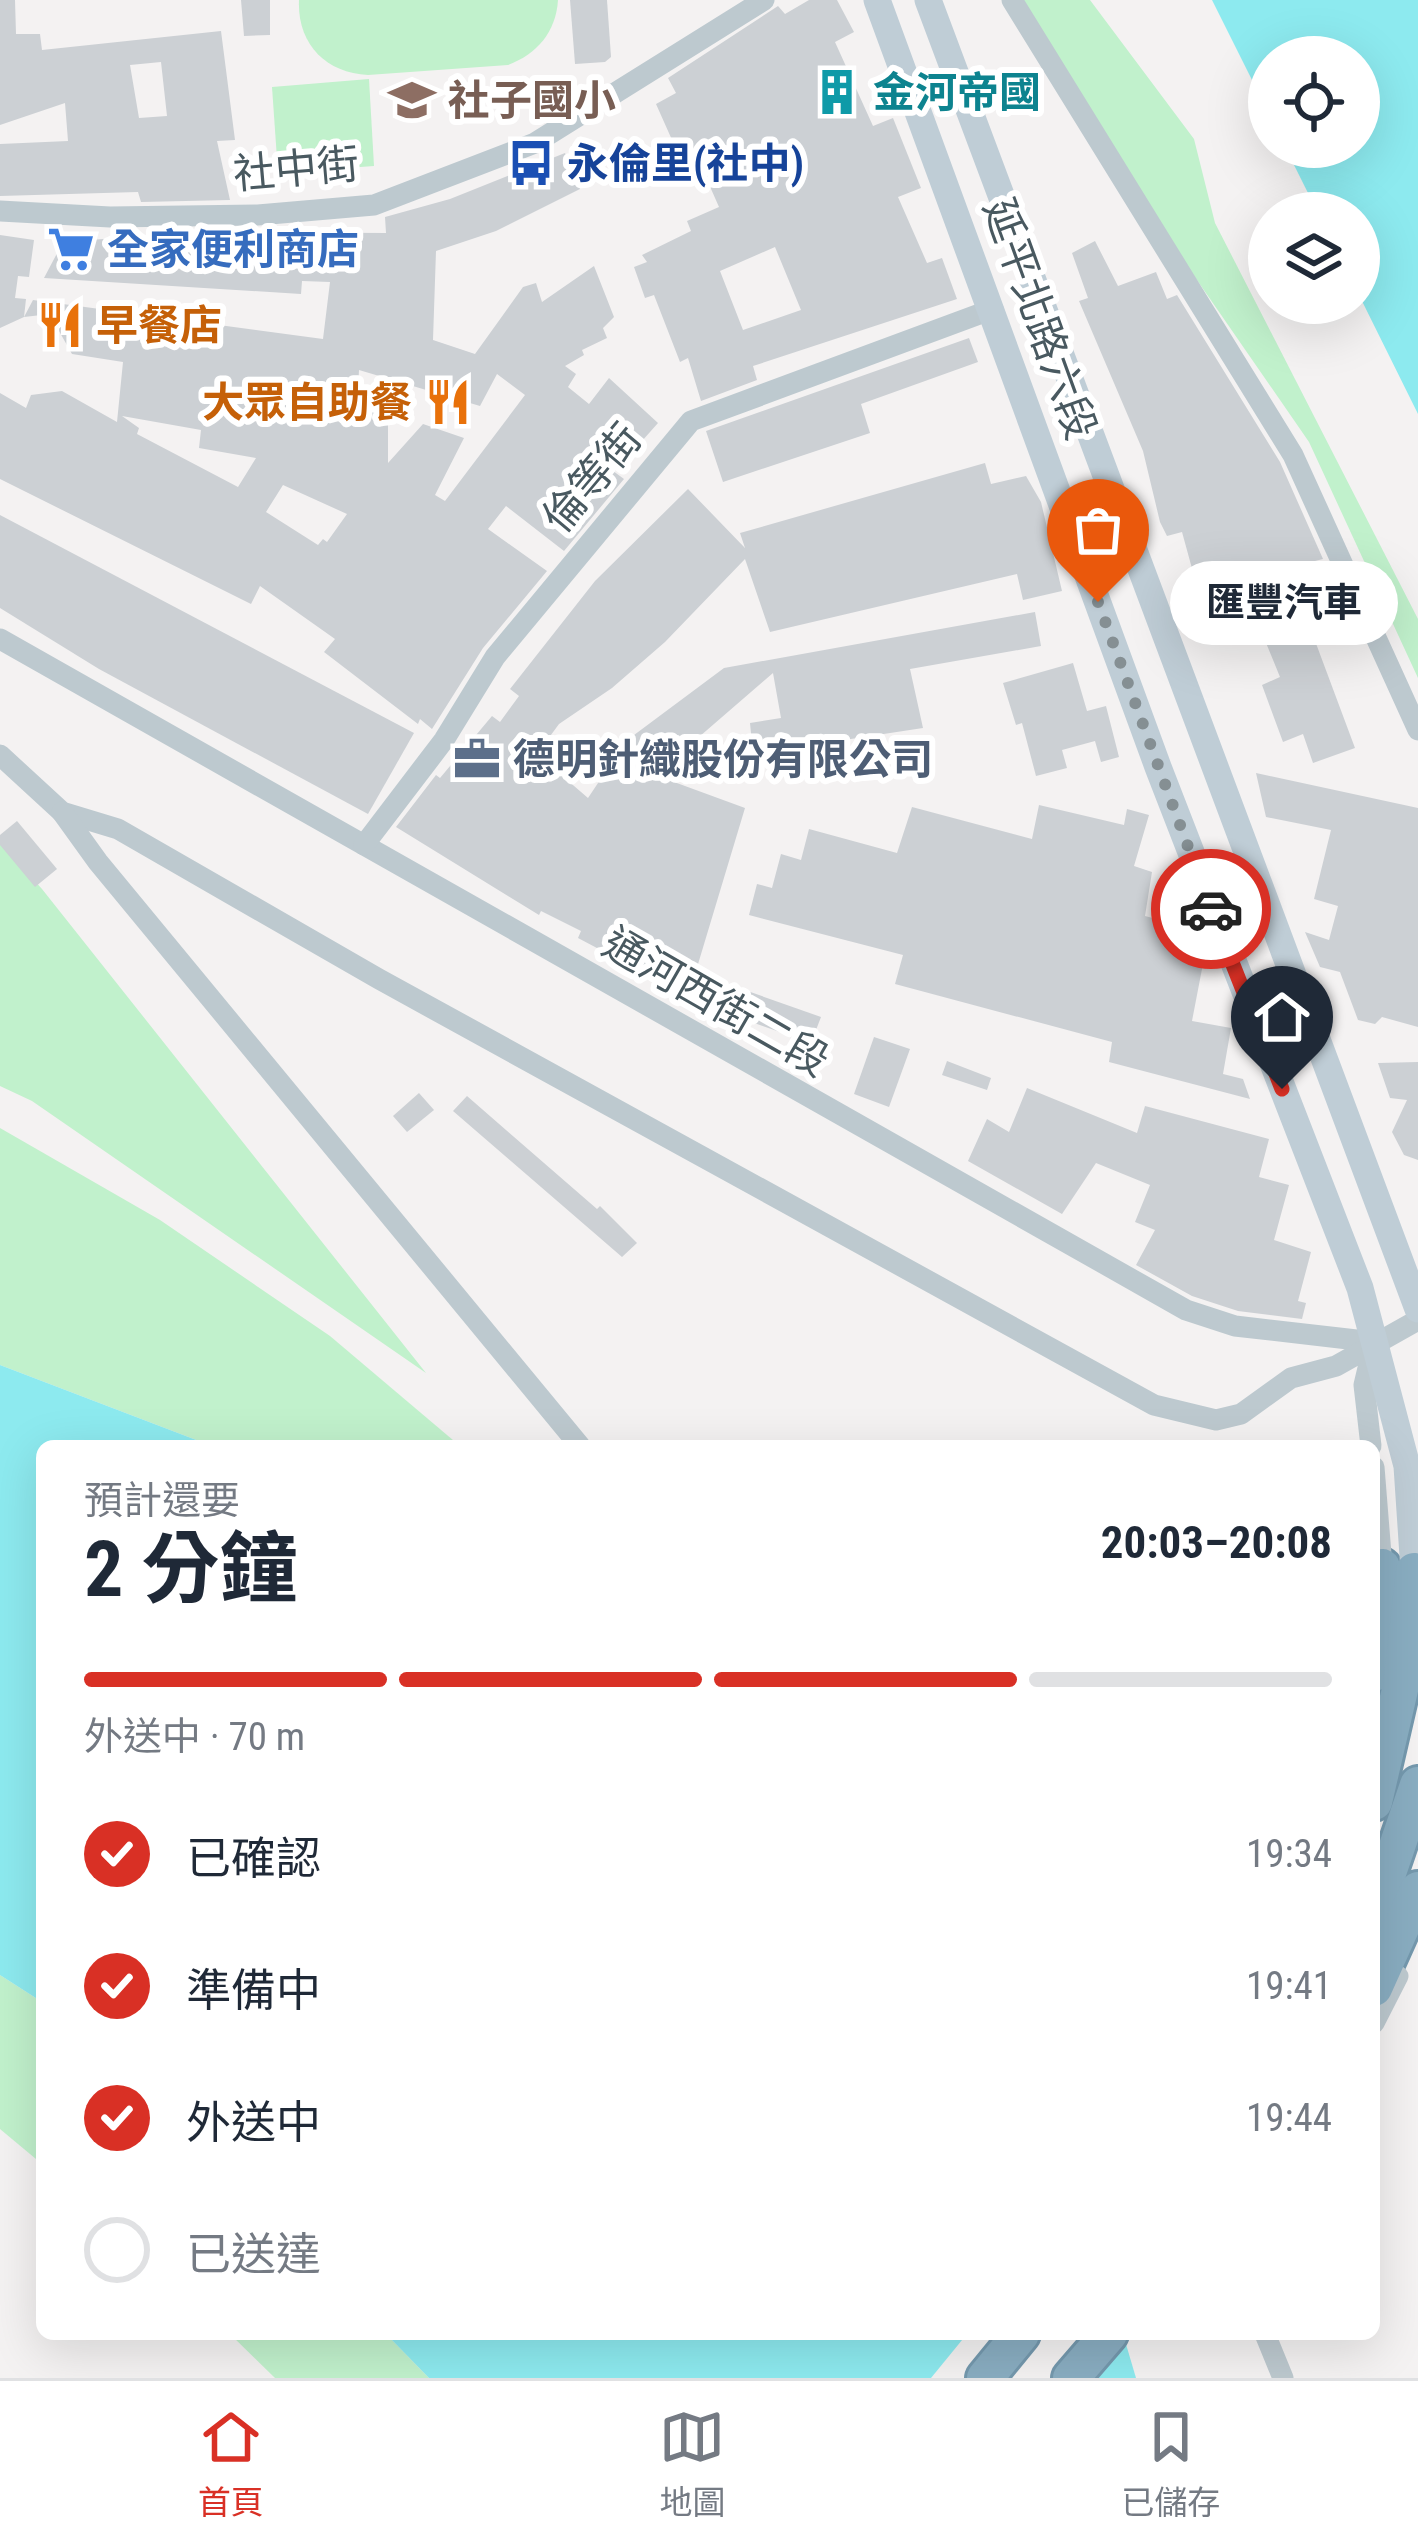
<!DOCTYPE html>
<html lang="zh-TW">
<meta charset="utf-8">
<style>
body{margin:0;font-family:"Roboto Condensed","Noto Sans TC",sans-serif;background:#f2f2f3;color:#1f2937;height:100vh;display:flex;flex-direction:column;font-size:45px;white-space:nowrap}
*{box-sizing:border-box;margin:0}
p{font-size:39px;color:#747a83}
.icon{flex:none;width:66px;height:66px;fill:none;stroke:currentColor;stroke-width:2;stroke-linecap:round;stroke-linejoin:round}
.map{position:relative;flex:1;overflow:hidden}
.drawer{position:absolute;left:36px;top:1440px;width:1344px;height:900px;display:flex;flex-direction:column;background:#fff;border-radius:18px;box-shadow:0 12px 48px #0002}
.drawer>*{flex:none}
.tools{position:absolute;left:1248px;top:36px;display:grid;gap:24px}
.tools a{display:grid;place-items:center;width:132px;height:132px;border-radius:50%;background:#fff;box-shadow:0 12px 48px #0002;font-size:60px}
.pin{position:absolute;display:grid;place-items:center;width:102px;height:102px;color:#fff;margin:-123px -51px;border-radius:50% 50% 50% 0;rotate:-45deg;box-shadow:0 0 12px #0007}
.pin .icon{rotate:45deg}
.courier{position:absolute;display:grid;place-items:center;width:120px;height:120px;margin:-60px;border:9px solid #d93025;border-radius:50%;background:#fff;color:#222;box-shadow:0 3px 15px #0007}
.bubble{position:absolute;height:84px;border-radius:42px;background:#fff;box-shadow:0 12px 48px #0002;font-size:39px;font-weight:700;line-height:84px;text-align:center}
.head em{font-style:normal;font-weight:700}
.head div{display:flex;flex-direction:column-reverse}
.head{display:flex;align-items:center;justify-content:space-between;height:204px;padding:0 48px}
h1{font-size:78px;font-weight:700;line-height:90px}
.bar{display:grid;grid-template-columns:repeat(4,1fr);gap:18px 12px;align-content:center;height:144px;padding:0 48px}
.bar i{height:15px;border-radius:9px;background:#e0e1e3}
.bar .on{background:#d93025}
.bar p{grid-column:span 4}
ol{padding:0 48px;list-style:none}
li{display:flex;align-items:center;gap:36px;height:132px}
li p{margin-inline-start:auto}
li .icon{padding:12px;border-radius:50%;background:#d93025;color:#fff;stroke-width:4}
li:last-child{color:#747a83}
li i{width:66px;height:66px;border:6px solid #e0e1e3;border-radius:50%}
.tab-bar{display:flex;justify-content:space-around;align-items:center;height:168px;border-top:3px solid #e0e1e3;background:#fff;font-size:33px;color:#747a83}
.tab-bar a{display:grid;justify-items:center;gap:6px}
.tab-bar .on{color:#d93025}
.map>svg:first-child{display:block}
.green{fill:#c1f1cc}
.water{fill:#8deaef}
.pier{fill:#f4f2f2}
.building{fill:#ccd0d4;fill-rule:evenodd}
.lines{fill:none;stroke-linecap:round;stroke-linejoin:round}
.highway-casing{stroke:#7498ad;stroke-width:42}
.street{stroke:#bdc9cf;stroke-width:21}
.secondary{stroke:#bfcdd6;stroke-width:27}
.highway{stroke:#89adc1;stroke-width:36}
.done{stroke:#858f93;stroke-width:12;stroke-dasharray:0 21.6}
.route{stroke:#d93025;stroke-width:15}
.labels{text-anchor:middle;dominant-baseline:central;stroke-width:12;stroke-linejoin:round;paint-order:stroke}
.culture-label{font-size:42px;font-weight:bold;fill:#0d838f;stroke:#fff;text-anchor:start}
.education-label{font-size:42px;font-weight:bold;fill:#785e54;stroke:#fff;text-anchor:start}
.transit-label{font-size:42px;font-weight:bold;fill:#164399;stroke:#fff;text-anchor:start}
.street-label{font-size:42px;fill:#495960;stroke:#fff}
.shop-label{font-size:42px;font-weight:bold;fill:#366cbe;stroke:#fff;text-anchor:start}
.food-label{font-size:42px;font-weight:bold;fill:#c56008;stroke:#fff;text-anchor:start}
.service-label{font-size:42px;font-weight:bold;fill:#4e5e75;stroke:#fff;text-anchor:start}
</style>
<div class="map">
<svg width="1418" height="2378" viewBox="0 0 1418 2378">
<rect width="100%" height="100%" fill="#f4f2f2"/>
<!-- green -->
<g class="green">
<path d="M299,0H558C556,32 537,54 508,65L368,75C325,73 297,43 299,0Z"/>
<polygon points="1010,0 1090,0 1194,139 1215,223 1418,619 1418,678 1309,442 1024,30"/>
<polygon points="369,79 374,166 278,173 272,87"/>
<polygon points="0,843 42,889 426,1373 32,1101 0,1086"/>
<polygon points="0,1128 160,1220 330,1336 460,1446 212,1446 0,1365"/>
<polygon points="0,1975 42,2002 42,2164 0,2129"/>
<polygon points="230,2334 386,2334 429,2378 275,2378"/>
</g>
<!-- water -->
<g class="water">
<polygon points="1212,0 1418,0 1418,414 1359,295 1359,213 1318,213 1285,147 1359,147 1359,57 1269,57 1269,114"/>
<polygon points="0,1365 212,1446 42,1446 42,2002 0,1975"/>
<polygon points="386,2334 1123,2334 1136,2378 429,2378"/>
</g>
<!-- pier -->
<polygon class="pier" points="967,2334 1130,2334 1131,2338 1098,2378 931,2378"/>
<!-- building -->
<g class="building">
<path d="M0,0H15L16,34H40L42,50L221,31L235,140L217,141L230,200L141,202L138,192L0,196V144L68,141L65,103L0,125ZM161,62L167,116L139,118L130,65Z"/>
<polygon points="241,0 270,0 270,35 244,36"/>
<polygon points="570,0 607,0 611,57 605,62 575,64"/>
<path d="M809,0H837L854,32L835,42L873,126L893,118L921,188L898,197L927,263L942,258L957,299L753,366L757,380L701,401L688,358L680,362L654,295L645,298L634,267L647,262L642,255L691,231L687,221L719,207L704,173L689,178L656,104L676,93L668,78L778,6L785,14ZM775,247L801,310L743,330L720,271Z"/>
<path d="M565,153L580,189L496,231L436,251L433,340L475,354L523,287L536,283L542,302L594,266L614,317L603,328L607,338L582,350L584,355L565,366L576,374L568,387L589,404L609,378L658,423L634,450L613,434L594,457L624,479L564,551L506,506L488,529L547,571L483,648L432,729L420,719L418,724L324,652L335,639L260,586L251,604L0,479V393L26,408L31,395L62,391L117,422L123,362L72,354L59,331L48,328L50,314L24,317L33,300L323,339L330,282L302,281L301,294L44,278L63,242L198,232L386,233L385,217L450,199ZM359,370L480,406L497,374L525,395L445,501L435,495L464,438L423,424L388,463V413L357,406ZM122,416L201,430L199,448L256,458L238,487L137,434L139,428ZM283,485L347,514L327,542L323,539L318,545L266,512Z"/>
<polygon points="0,235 34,240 29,277 18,276 15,298 26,299 24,317 0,328"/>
<polygon points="1095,241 1118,286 1156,272 1167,299 1177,295 1280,462 1323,559 1255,576 1264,604 1320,589 1312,566 1325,562 1343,612 1308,622 1355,748 1313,763 1303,734 1283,742 1262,685 1280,677 1262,633 1213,645 1182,532 1167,536 1160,522 1143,451 1079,301 1088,298 1072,253"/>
<polygon points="969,338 978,362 861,404 870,433 723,482 706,431"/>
<polygon points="985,463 991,484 1026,476 1041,502 1062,591 1023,600 1017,574 770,632 745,559 665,642 612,688 559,724 537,754 588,798 626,741 724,668 1035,612 1041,646 910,669 923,728 753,754 750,723 781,718 773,673 655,775 745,808 686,1004 654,987 648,975 578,938 581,931 541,911 539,915 396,827 436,775 440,778 492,716 500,722 519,696 510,689 595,581 688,489 745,548 740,533"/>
<polygon points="0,515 414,733 368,814 99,669 0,608"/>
<polygon points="1073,663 1087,711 1106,706 1119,757 1101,762 1095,741 1062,750 1067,768 1036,776 1022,723 1016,725 1003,683"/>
<polygon points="1256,773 1418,808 1418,1027 1382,1017 1375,1024 1358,1020 1340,972 1320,967 1305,932 1329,940 1338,906 1314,899 1331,830 1266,817"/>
<polygon points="1039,805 1124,825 1127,809 1149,815 1134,866 1152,872 1145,916 1202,931 1207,943 1192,1021 1231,1028 1223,1074 1243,1079 1250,1099 1109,1062 1112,1042 895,984 903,955 749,915 757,884 772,888 781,854 801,860 809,829 897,853 912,807 1032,839"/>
<polygon points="17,821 57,869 35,887 0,845 0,835"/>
<polygon points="739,988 821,1017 811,1043 729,1014"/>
<polygon points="874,1037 910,1049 889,1107 854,1094"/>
<polygon points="947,1061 991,1078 987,1090 942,1075"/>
<polygon points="1418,1062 1418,1160 1404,1155 1392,1132 1407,1100 1390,1098 1378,1063"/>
<polygon points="1027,1088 1137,1133 1145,1106 1269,1139 1259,1177 1289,1185 1274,1240 1311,1252 1298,1301 1306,1303 1302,1319 1238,1311 1192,1296 1136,1265 1155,1230 1135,1222 1150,1185 1096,1163 1062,1214 968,1161 987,1119 1009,1132"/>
<polygon points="419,1093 434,1110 407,1132 393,1116"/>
<polygon points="467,1096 597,1209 600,1206 637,1243 622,1257 453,1111"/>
</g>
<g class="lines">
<defs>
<g id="highway">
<polyline points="1374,1673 1382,1567"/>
<polyline points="1374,1802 1401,1685 1414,1571"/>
<polyline points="1374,1914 1418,1785"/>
<polyline points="1374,1988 1418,1890"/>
<polyline points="985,2378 1021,2334"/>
<polyline points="1071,2378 1109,2334"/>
</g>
</defs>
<!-- highway casing -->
<use href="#highway" class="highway-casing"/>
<!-- street -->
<g class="street">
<polyline points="1012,0 1293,455 1418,730"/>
<polyline points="0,211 110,217 258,215 374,205 535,143 764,0"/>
<polyline points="0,639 1186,1310 1235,1326 1374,1342"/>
<polyline points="0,755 62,812 118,829 379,979 1154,1405 1216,1420 1241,1414 1291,1378 1336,1366 1418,1320"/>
<polyline points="62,812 98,862 580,1446"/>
<polyline points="364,845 444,740 495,657 691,421 993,309"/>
<polyline points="1371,1446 1364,1385 1374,1343"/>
<polyline points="1374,1467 1382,1567 1379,1575"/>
<polyline points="1374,2023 1398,1976"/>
<polyline points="1265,2334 1283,2378"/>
</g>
<!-- secondary -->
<g class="secondary">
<polyline points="877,0 1158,767 1360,1288 1407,1466 1414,1571"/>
<polyline points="928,0 1418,1309"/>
</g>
<!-- highway -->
<use href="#highway" class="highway"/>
</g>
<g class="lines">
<!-- done -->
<polyline class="done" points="1098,602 1211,909"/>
<!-- route -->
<polyline class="route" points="1211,909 1282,1089"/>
</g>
<!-- icons -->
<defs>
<symbol id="building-bare" viewBox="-9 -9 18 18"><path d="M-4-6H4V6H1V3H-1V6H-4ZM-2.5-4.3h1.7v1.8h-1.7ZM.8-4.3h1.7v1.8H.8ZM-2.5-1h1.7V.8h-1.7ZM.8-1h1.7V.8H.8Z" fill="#0f9aa8" stroke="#fff" stroke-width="2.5" paint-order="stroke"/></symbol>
<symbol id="school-bare" viewBox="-9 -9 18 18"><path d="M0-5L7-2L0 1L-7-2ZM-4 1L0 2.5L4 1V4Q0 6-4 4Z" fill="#8d6e63" stroke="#fff" stroke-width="2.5" paint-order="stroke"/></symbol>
<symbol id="bus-bare" viewBox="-9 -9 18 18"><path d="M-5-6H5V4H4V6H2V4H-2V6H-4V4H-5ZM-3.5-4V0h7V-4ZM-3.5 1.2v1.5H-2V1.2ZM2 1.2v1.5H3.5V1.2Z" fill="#1a4fb4" stroke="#fff" stroke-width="2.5" paint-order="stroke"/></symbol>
<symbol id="supermarket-bare" viewBox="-9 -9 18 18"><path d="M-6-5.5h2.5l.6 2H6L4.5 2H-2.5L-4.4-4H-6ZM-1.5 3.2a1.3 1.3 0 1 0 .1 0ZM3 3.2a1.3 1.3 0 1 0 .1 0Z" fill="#3f7fe0" stroke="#fff" stroke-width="2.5" paint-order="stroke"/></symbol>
<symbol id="restaurant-bare" viewBox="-9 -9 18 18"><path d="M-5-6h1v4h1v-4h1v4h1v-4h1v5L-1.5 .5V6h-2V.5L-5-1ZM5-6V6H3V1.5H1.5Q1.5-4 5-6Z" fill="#e8710a" stroke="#fff" stroke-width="2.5" paint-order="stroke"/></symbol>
<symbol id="office-bare" viewBox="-9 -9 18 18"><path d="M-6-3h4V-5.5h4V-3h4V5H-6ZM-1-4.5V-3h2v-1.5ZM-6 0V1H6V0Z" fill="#5c6f8a" stroke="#fff" stroke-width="2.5" paint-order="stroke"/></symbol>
</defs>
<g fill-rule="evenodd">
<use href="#building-bare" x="804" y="59" width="66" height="66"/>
<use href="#school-bare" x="379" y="67" width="66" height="66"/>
<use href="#bus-bare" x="498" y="130" width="66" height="66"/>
<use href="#supermarket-bare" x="38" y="216" width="66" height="66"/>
<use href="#restaurant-bare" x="27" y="292" width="66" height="66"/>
<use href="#restaurant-bare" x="415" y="369" width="66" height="66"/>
<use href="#office-bare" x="444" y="726" width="66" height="66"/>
</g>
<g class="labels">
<!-- culture labels -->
<g class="culture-label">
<text x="873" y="92">金河帝國</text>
</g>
<!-- education labels -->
<g class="education-label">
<text x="448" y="100">社子國小</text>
</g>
<!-- transit labels -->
<g class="transit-label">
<text x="567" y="163">永倫里(社中)</text>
</g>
<!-- street labels -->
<g class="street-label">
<text transform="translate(296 169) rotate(-5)">社中街</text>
<text transform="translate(1040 319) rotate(70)">延平北路六段</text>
<text transform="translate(592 478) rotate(-50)">倫等街</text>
<text transform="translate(716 1002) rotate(30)">通河西街二段</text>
</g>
<!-- shop labels -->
<g class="shop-label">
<text x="107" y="249">全家便利商店</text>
</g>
<!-- food labels -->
<g class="food-label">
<text x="96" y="325">早餐店</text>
<text x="412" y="402" text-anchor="end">大眾自助餐</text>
</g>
<!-- service labels -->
<g class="service-label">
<text x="513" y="759">德明針織股份有限公司</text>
</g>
</g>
</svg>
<div class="tools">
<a><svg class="icon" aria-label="locate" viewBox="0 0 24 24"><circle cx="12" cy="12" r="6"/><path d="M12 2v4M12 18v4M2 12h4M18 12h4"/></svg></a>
<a><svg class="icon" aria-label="layers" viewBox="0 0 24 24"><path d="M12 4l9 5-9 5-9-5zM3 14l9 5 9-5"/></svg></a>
</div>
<div class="pin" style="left:1098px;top:602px;background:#ea580c"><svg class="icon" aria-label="bag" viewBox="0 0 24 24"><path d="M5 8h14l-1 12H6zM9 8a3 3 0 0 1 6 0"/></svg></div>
<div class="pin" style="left:1282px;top:1089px;background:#1f2937"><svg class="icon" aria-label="home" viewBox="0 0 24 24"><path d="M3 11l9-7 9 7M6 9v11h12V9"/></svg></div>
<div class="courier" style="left:1211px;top:909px"><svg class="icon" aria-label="car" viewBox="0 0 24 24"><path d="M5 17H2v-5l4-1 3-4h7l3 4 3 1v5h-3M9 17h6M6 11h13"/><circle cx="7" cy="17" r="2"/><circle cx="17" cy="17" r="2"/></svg></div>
<div class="bubble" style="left:1170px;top:561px;width:228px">匯豐汽車</div>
<section class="drawer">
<div class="head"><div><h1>2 分鐘</h1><p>預計還要</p></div><em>20:03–20:08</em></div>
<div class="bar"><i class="on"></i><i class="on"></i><i class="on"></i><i></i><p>外送中 · 70 m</p></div>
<ol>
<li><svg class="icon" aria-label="check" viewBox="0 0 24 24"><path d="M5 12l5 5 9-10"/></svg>已確認<p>19:34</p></li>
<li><svg class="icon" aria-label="check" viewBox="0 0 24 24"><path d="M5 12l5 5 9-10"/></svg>準備中<p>19:41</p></li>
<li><svg class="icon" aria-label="check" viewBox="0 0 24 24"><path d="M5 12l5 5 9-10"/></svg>外送中<p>19:44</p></li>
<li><i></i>已送達</li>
</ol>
</section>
</div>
<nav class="tab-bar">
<a class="on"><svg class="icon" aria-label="home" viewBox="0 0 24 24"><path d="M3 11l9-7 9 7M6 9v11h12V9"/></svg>首頁</a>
<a><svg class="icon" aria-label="map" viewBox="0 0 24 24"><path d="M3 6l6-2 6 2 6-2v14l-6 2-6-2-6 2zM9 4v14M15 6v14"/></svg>地圖</a>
<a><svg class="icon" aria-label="saved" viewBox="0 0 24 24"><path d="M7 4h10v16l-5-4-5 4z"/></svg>已儲存</a>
</nav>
